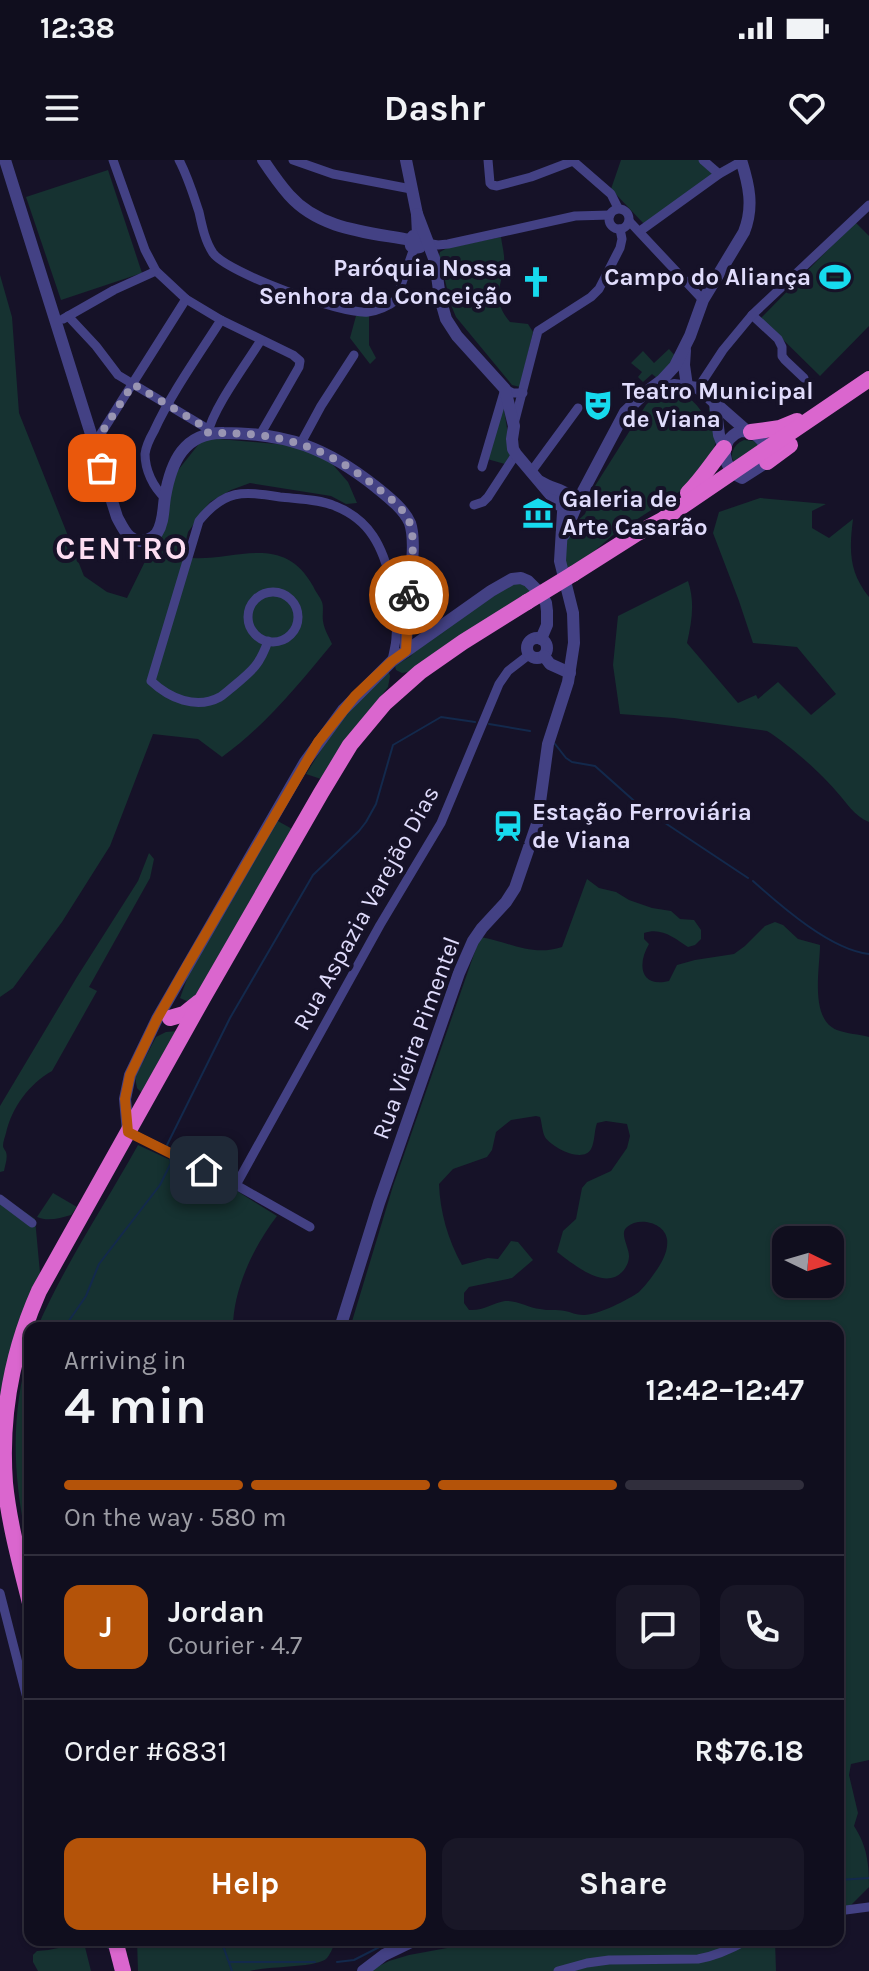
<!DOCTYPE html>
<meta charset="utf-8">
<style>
body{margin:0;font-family:Karla,sans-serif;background:#191727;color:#f1f3f6;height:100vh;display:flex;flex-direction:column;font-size:30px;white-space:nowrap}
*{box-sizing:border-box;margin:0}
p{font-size:26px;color:#9c9ca4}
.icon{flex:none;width:44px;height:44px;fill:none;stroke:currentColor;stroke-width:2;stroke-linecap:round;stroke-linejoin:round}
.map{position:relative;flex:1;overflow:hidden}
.drawer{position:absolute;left:24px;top:1162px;width:820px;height:624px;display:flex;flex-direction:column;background:#100e1e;border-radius:16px;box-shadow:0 2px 6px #0004,0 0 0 2px #302e3c}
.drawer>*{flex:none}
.needle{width:52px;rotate:95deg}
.buttons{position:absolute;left:772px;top:1066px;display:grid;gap:16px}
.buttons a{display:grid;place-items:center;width:72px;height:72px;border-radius:16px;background:#100e1e;box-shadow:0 2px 6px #0004,0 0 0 2px #302e3c;font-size:40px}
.pin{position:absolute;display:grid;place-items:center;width:68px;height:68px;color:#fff;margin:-34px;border-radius:16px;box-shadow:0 4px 12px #0006}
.courier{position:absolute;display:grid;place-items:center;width:80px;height:80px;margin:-40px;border:6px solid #b45309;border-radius:50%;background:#fff;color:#222;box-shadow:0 2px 10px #0007}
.summary em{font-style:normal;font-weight:700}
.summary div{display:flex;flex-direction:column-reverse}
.summary{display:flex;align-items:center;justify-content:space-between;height:136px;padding:0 40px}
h1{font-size:52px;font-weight:700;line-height:60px}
.bar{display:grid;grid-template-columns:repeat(4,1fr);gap:12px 8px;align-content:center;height:96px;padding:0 40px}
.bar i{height:10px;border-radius:6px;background:#302e3c}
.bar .current{background:#b45309}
.bar p{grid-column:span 4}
.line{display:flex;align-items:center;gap:20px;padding:0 40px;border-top:2px solid #302e3c}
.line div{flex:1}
.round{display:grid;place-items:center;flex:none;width:84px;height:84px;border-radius:16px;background:#191727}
.primary-button{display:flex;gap:16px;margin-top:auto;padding:16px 40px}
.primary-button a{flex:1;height:92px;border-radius:16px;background:#b45309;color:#fff;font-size:32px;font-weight:700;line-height:92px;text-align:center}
.primary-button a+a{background:#191727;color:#f1f3f6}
.status{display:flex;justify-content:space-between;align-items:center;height:56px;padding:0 40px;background:#100e1e;direction:ltr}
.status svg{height:22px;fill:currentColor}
header{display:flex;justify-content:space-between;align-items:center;height:104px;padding:0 40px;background:#100e1e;font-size:36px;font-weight:700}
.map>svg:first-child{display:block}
.green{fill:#163231;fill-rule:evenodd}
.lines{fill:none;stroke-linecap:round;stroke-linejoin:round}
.stream{stroke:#13294c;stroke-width:2}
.minor{stroke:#434184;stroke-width:9}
.tertiary{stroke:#434184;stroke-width:12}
.trunk{stroke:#da66ce;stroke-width:16}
.trunk-bridge{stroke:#da66ce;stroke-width:16}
.done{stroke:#9995b2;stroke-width:8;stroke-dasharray:0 14.4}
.route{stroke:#b45309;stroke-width:10}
.labels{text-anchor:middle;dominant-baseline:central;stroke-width:8;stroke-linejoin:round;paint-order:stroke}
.poi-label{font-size:24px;font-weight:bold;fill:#e0dcfc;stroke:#161228;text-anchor:start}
.street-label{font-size:24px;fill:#e0dcfc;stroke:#161228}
.district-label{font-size:32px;font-weight:bold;letter-spacing:2px;fill:#fddef2;stroke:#161228}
</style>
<div class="status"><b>12:38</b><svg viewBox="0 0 49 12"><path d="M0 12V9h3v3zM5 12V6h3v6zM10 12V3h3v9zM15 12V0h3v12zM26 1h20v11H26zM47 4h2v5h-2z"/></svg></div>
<header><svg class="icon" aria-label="menu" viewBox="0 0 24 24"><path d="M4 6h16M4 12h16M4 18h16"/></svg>Dashr<svg class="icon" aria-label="heart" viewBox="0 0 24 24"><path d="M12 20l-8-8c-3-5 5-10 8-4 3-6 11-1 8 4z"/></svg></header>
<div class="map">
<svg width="869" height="1811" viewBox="0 0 869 1811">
<rect width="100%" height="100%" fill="#161228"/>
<!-- green -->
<g class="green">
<polygon points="621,0 699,0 714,14 645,65 611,29"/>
<polygon points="108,10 142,113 61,140 26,37"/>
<polygon points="855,62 869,76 869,166 820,216 761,158"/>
<path d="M501,77C502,85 505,95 504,104C501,129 491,139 510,162L528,164L533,172L520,227L512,225L456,157L451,145L439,96L440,92L447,88Z"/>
<path d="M0,115L12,157L19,253L84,416L107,432L127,438L165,361L175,314L202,280L219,279L299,286L328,299L348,322L357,343L346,344L331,336L250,323L231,330L210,342L188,372L182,397C231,405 281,369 313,426C315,431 320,437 322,442C324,448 322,455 323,461C324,469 329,477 332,484C299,524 264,567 222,597L198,579L153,574L110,686L62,762L13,828L0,837Z"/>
<polygon points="369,155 369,185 376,198 370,204 350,178 356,156"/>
<polygon points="669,189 676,197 657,218 652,214 643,222 638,217 642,212 631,203 643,191 654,203"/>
<path d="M675,233C691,235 699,247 707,260L709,256V247L712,251L716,281L714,289L688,326L613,375L578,405L564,413L563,394L570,368L585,354L595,326L646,245L654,237Z"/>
<polygon points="503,243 511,293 505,304 487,299"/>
<path d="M744,280L754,281L759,285L734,302C728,293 736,283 744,280Z"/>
<path d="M760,338L826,344L812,351V368L829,378L853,359C849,391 849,412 869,437V662C854,656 847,643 836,631C821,613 787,583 767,571L674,558L620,554L613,505L618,456L688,421C695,442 692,461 687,483L738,543L756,535L758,539L778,522L811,555L836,534L797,487L753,483L739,441L713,373L719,352Z"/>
<polygon points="517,420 534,430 524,437 520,437 408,512 402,513 396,510 395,506 411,496 414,491"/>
<polygon points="388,510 390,516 388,527 362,560 324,620 306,614 341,558"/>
<polygon points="276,660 294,670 191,843 180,838 196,794"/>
<path d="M149,693L154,699L150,718L89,827L97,831L52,911C29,924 12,947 6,973C5,977 3,981 3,986C3,988 5,990 6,992C8,998 5,1005 4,1011L0,1012V946L77,817L138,721Z"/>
<path d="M587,719L599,728L616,732L629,740L652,748L671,751L680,759L694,760L701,770V779L695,785L688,787C674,778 662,767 644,773V779L649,784C637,804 640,828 669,821L677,805L695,800L734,794L745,786L765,766L775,762L783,765L798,779L820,785C820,808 809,859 837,870C847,874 859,874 869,877V1600L851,1604L849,1615L858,1653L854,1666C867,1686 869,1703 869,1727L850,1746L838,1750V1168H350L393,1026L480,777C510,782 532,797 562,787ZM536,956L540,957C542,963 542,971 545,977C551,987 583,1004 591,989C595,982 594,971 597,963L606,961L627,964L630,976L627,988L611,1011L587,1022L582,1028L576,1059L563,1071L557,1092C572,1103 604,1131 622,1112C626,1108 629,1102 629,1096C629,1087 619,1073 627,1067C639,1056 665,1063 667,1079C669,1093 659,1107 651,1118C647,1123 643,1128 639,1132C628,1140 596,1156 583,1155C576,1155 571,1152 565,1151C557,1149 548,1151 540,1149C529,1148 517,1140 505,1141C492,1143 484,1151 469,1150L464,1143V1133L469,1127L512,1118L533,1100L518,1082L511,1081L498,1099L488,1098L462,1105C448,1080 440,1052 439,1024L453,1009L487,997L492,990L496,972L511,960ZM786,1080H830V1124H786Z"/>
<polygon points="178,871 143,934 137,928 135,917 156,877 166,872"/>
<path d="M138,985L237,1031L277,1056C254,1086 233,1129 233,1168H37C65,1104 104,1046 138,985Z"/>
<path d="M53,1033L77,1047L71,1055C60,1058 48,1062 37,1057Z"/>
<polygon points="0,1035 35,1059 40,1113 0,1249"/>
<path d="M30,1190V1392C13,1328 9,1253 30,1190Z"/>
<path d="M137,1780H336C334,1785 331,1793 327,1798C318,1808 267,1806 250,1811H138Z"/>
<polygon points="469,1780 775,1780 776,1811 369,1811 389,1801 409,1795 447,1788"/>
<polygon points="84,1783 91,1811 38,1811 33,1802 33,1795 37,1791 48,1790"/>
</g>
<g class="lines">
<!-- stream -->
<g class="stream">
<polyline points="489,564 530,571"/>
<polyline points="555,584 566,598 572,602 595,606 641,647 748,718"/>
<path d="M753,721C782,747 831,790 869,794"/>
<polyline points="167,988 167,985 230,858 313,715 359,671 366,662 376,644 393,585 441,557 475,562"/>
<polyline points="64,1168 86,1136 99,1104 160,1025 171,1003 170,998"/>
<polyline points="838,1720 869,1718"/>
<polyline points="221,1780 232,1811"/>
<polyline points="229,1802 315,1802"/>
<polyline points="337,1802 354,1800 393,1780"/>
</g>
<!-- minor -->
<g class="minor">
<polyline points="113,0 145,90 156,111 186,139 221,160 293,195 300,201 299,207 260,275"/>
<path d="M179,0C188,17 193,34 199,52C202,66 205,81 213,93C227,113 343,155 368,152C377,151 389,146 396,140L414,88"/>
<polyline points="293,0 333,14 411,29"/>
<polyline points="488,0 490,23 492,25 497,26 531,17 573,1"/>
<polyline points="572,0 611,34 618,48"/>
<polyline points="703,0 719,14"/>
<circle cx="619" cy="59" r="10"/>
<polyline points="629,61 703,140"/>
<polyline points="640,71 719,14 742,1"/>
<polyline points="426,83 438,85 448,84 575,56 610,55"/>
<polyline points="752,155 778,179 782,187 782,196 785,200 804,218"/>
<polyline points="68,156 96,186 118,215 208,269"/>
<polyline points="63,159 114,130 156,111"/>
<polyline points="698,228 723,190 752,155 869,45"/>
<polyline points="514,264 538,171 591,137 599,129 620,88 622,79 620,69"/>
<path d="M208,273C213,248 247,203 261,180"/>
<polyline points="95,283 186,139"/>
<polyline points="301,283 321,246 354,195"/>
<polyline points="482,307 505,229 513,233 523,233"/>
<polyline points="531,312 578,248"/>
<path d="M165,338C153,327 145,310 145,294C146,286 150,278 154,271C172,232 198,196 221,160"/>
<polyline points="474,345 483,342 488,337 516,294"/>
<circle cx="273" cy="457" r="25"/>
<path d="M268,481C260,504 253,510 235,525C230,529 225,534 220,537C196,550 169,538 151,521L199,361C225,329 242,331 280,337C298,339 319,339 335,346C350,352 364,362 373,376C389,400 399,449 396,477C396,485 393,493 392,501"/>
<polyline points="128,972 236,1025 310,1067"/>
<polyline points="236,1025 380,765 441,663 499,524 508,511 530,494"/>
<polyline points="0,1039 32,1063"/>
<polyline points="0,1433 30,1550"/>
<polyline points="838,1751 869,1747"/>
<polyline points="96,1780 109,1784 118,1781"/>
<path d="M558,1811L587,1803L609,1800L698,1799C716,1796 731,1789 747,1780"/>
</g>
<!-- tertiary -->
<g class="tertiary">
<path d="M5,0L117,357C124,370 130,385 147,380C152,378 154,377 157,373C164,362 163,349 165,337C171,302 184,272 224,273C287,273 327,288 376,327C387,336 404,349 410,363C416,381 411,411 409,430C408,450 406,471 406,491"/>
<path d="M263,0C271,12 280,25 289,35C320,70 368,72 410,80"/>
<polyline points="406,0 417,54 418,75 423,81 420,87 414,88 411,86 410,80 413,76"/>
<polyline points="417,54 435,101 440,138 446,159 457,176 505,229 514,266 512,279 513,289 516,294 559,345 566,345"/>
<polyline points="685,190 684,205 687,226"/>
<polyline points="653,230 674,225 698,228 747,271"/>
<polyline points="715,243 719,275 724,288"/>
<path d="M741,271C758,271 770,285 767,302L742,318C722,310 717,280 741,271Z"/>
<path d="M541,322C550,328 560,329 569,335"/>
<path d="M575,339L581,335L625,252L646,232L662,220L675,206L690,176L703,140L744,72C754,47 749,25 741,0"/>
<polyline points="564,375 581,335"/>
<circle cx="537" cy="488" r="10"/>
<polyline points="544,496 550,504 570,513"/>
<polyline points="128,972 125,939 130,915 157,859 305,602 343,550 392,501 491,431 512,419 521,418 528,421 541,434 546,443 547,451 547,465 541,479"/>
<polyline points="340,1168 379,1043 459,813 473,781 482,768 506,742 515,728 537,664 548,584 568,522 574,483 573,453 560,401 563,352 566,345"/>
<polyline points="363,1811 384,1795 415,1780"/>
</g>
<!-- trunk -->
<g class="trunk">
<polyline points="751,272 780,268 797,261"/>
<polyline points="767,302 790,285"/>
<path d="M688,333C702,319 712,303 724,288"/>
<polyline points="573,414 636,374 662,360 869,219"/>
<polyline points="170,858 184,854 199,842"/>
<path d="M30,1443C20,1403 9,1363 5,1323C0,1256 12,1192 39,1131L203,838L321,633L350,585L385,543L420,512L463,482L527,442"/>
<polyline points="115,1780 123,1811"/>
</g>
<!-- trunk-bridge -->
<polyline class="trunk-bridge" points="527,442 573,414"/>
</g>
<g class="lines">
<!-- done -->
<path class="done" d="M102,308L95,283L133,224L208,269V273C277,272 320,283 375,326C386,335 403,347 409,361C417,380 410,415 409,435"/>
<!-- route -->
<polyline class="route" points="204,1010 128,972 125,939 130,915 157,859 187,806 318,582 355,536 392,501 406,491 409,435"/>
</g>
<!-- icons -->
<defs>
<symbol id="stadium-bare" viewBox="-9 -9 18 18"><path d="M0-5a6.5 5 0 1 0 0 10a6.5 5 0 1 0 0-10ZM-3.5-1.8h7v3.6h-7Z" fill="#16daee" stroke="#161228" stroke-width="2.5" paint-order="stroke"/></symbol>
<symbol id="church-bare" viewBox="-9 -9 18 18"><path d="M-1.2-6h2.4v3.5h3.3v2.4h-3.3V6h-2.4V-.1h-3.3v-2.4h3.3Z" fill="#16daee" stroke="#161228" stroke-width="2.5" paint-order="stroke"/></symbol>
<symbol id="theatre-bare" viewBox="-9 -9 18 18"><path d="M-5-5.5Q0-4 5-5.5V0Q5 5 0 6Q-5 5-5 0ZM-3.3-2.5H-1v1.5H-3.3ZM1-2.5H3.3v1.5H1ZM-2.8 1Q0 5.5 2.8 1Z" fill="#16daee" stroke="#161228" stroke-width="2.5" paint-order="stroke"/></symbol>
<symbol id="museum-bare" viewBox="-9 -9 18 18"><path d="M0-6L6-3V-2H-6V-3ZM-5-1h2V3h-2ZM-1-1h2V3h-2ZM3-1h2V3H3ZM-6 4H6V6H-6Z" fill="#16daee" stroke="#161228" stroke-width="2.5" paint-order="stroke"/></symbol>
<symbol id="station-bare" viewBox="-9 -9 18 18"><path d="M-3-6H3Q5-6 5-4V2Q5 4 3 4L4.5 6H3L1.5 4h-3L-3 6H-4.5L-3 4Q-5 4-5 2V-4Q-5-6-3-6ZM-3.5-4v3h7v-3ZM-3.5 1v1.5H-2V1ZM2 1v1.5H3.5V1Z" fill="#16daee" stroke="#161228" stroke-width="2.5" paint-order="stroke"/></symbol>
</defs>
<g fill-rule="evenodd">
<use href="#stadium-bare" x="813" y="95" width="44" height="44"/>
<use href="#church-bare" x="514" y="100" width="44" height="44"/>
<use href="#theatre-bare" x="576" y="223" width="44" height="44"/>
<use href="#museum-bare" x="516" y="331" width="44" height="44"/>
<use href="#station-bare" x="486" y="644" width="44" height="44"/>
</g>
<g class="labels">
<!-- poi labels -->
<g class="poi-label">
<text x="512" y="108" text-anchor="end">Paróquia Nossa<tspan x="512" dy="28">Senhora da Conceição</tspan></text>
<text x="811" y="117" text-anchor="end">Campo do Aliança</text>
<text x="622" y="231">Teatro Municipal<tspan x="622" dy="28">de Viana</tspan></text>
<text x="562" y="339">Galeria de<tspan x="562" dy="28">Arte Casarão</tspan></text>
<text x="532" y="652">Estação Ferroviária<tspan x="532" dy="28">de Viana</tspan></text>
</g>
<!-- street labels -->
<g class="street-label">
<text transform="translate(366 748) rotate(-61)">Rua Aspazia Varejão Dias</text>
<text transform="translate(416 878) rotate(-70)">Rua Vieira Pimentel</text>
</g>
<!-- district labels -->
<g class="district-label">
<text x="122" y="388">CENTRO</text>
</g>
</g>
</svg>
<div class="buttons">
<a><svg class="needle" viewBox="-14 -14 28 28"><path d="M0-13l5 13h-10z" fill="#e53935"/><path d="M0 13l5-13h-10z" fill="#9c9ca4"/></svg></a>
</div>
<div class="pin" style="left:102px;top:308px;background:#ea580c"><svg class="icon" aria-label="bag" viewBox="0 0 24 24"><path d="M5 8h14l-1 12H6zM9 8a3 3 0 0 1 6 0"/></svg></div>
<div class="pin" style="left:204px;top:1010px;background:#1f2937"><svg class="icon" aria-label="home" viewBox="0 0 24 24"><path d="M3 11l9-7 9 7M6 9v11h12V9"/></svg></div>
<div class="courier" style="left:409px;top:435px"><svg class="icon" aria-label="bike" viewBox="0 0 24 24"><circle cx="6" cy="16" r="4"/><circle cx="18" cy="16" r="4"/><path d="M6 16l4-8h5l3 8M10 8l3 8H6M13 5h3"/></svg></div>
<section class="drawer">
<div class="summary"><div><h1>4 min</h1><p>Arriving in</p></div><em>12:42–12:47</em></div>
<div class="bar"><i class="current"></i><i class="current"></i><i class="current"></i><i></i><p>On the way · 580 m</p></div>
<div class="line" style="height:144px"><b class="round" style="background:#b45309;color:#fff">J</b><div><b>Jordan</b><p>Courier · 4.7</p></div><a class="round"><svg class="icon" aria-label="chat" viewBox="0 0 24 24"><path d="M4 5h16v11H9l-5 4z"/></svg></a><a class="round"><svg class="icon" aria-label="phone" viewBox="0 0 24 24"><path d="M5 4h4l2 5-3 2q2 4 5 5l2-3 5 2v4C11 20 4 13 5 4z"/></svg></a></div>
<div class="line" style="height:104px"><div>Order #6831</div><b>R$76.18</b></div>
<div class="primary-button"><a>Help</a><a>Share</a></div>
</section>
</div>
